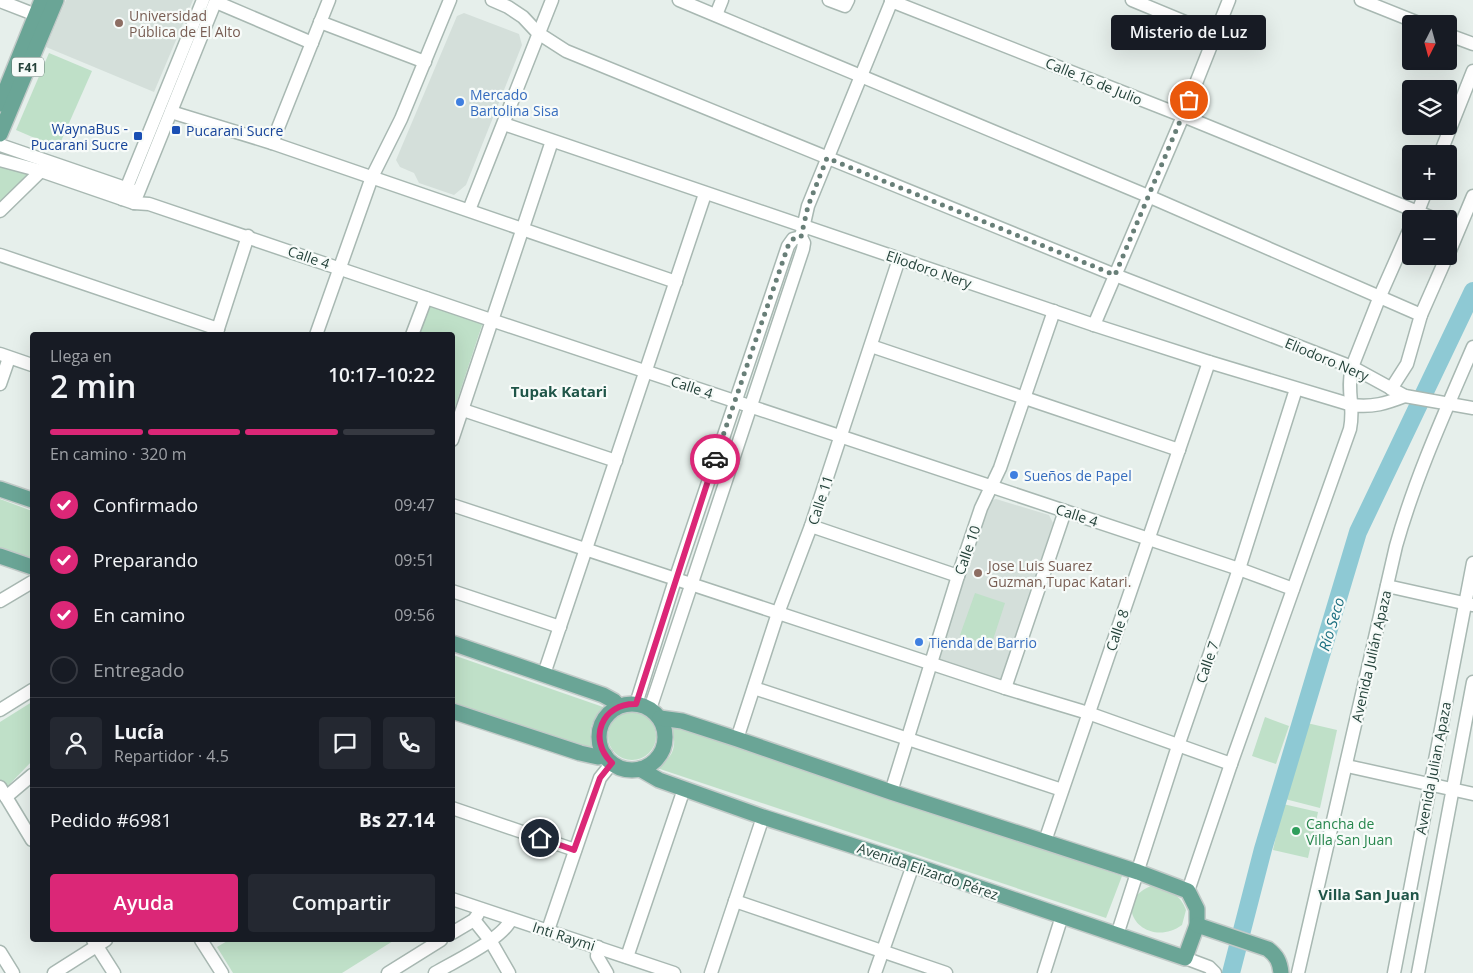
<!DOCTYPE html>
<html lang="es">
<meta charset="utf-8">
<style>
body{margin:0;font-family:"Open Sans",sans-serif;background:#242831;color:#f1f3f6;height:100vh;display:flex;flex-direction:column;font-size:19px;white-space:nowrap}
*{box-sizing:border-box;margin:0}
p{font-size:16px;color:#9ea1a6}
.icon{flex:none;width:28px;height:28px;fill:none;stroke:currentColor;stroke-width:2;stroke-linecap:round;stroke-linejoin:round}
.map{position:relative;flex:1;overflow:hidden}
.drawer{position:absolute;left:30px;top:332px;width:425px;height:610px;display:flex;flex-direction:column;background:#171b24;border-radius:5px;box-shadow:0 5px 20px #0002}
.drawer>*{flex:none}
.needle{width:32px;rotate:186deg}
.fabs{position:absolute;left:1402px;top:15px;display:grid;gap:10px}
.fabs a{display:grid;place-items:center;width:55px;height:55px;border-radius:5px;background:#171b24;box-shadow:0 5px 20px #0002;font-size:25px}
.pin{position:absolute;display:grid;place-items:center;width:42px;height:42px;color:#fff;margin:-21px;border:2px solid #fff;border-radius:50%;box-shadow:0 1px 5px #0007}
.courier{position:absolute;display:grid;place-items:center;width:50px;height:50px;margin:-25px;border:4px solid #db2777;border-radius:50%;background:#fff;color:#222;box-shadow:0 1px 6px #0007}
.bubble{position:absolute;height:35px;border-radius:5px;background:#171b24;box-shadow:0 5px 20px #0002;font-size:16px;font-weight:600;line-height:35px;text-align:center}
.overview em{font-style:normal;font-weight:600}
.overview div{display:flex;flex-direction:column-reverse}
.overview{display:flex;align-items:center;justify-content:space-between;height:85px;padding:0 20px}
h1{font-size:32px;font-weight:600;line-height:38px}
.bar{display:grid;grid-template-columns:repeat(4,1fr);gap:8px 5px;align-content:center;height:60px;padding:0 20px}
.bar i{height:6px;border-radius:4px;background:#363941}
.bar .current{background:#db2777}
.bar p{grid-column:span 4}
.line{display:flex;align-items:center;gap:12px;padding:0 20px;border-top:1px solid #363941}
.line div{flex:1}
.round{display:grid;place-items:center;flex:none;width:52px;height:52px;border-radius:5px;background:#242831}
ol{padding:0 20px;list-style:none}
li{display:flex;align-items:center;gap:15px;height:55px}
li p{margin-inline-start:auto}
li .icon{padding:5px;border-radius:50%;background:#db2777;color:#fff;stroke-width:4}
li:last-child{color:#9ea1a6}
li i{width:28px;height:28px;border:2px solid #363941;border-radius:50%}
.cta{display:flex;gap:10px;margin-top:auto;padding:10px 20px}
.cta a{flex:1;height:58px;border-radius:5px;background:#db2777;color:#fff;font-size:20px;font-weight:600;line-height:58px;text-align:center}
.cta a+a{background:#242831;color:#f1f3f6}
.map>svg:first-child{display:block}
.built{fill:#d4dfda}
.green{fill:#bfe0c8}
.lines{fill:none;stroke-linecap:round;stroke-linejoin:round}
.river{stroke:#8ec9d4;stroke-width:18}
.minor-casing{stroke:#a8b8b2;stroke-width:15}
.major-casing{stroke:#c2cac8;stroke-width:18}
.minor{stroke:#fff;stroke-width:12}
.major{stroke:#6aa596;stroke-width:15}
.done{stroke:#687f78;stroke-width:5;stroke-dasharray:0 9}
.route{stroke:#db2777;stroke-width:6}
.education-dot{fill:#8d6e63;stroke:#f7fbf9;stroke-width:2}
.shop-dot{fill:#3f7fe0;stroke:#f7fbf9;stroke-width:2}
.transit-dot{fill:#1a4fb4;stroke:#f7fbf9;stroke-width:2}
.leisure-dot{fill:#2e9e5b;stroke:#f7fbf9;stroke-width:2}
.labels{text-anchor:middle;dominant-baseline:central;stroke-width:4.5;stroke-linejoin:round;paint-order:stroke}
.shield{fill:#f7fbf9;stroke:#637a73;stroke-width:1}
.shield-label{font-size:12px;font-weight:bold;fill:#24423a}
.education-label{font-size:14px;fill:#785e54;stroke:#f7fbf9;text-anchor:start}
.street-label{font-size:14px;fill:#24423a;stroke:#f7fbf9}
.shop-label{font-size:14px;fill:#366cbe;stroke:#f7fbf9;text-anchor:start}
.transit-label{font-size:14px;fill:#164399;stroke:#f7fbf9;text-anchor:end}
.leisure-label{font-size:14px;fill:#27864d;stroke:#f7fbf9;text-anchor:start}
.neighbourhood-label{font-size:15px;font-weight:bold;fill:#1f5548;stroke:#f7fbf9}
.water-label{font-size:15px;font-style:italic;fill:#1c6f80;stroke:#f7fbf9}
</style>
<div class="map">
<svg width="1473" height="973" viewBox="0 0 1473 973">
<rect width="100%" height="100%" fill="#e6efeb"/>
<!-- built -->
<g class="built">
<polygon points="66,0 193,0 154,92 46,47"/>
<polygon points="464,13 519,34 522,45 466,185 454,195 419,183 414,173 400,167 396,160 457,16"/>
<polygon points="996,499 1049,515 1053,523 1001,682 939,661 937,657 990,501"/>
</g>
<!-- green -->
<g class="green">
<polygon points="49,53 92,71 58,148 16,130"/>
<polygon points="0,164 28,173 29,177 0,205"/>
<polygon points="429,304 483,322 453,413 452,335 419,335"/>
<polygon points="0,499 32,511 32,559 0,548"/>
<polygon points="975,593 1005,603 991,646 960,635"/>
<path d="M453,655L606,708C590,721 587,730 593,750L453,703Z"/>
<polygon points="32,702 32,761 5,789 0,782 0,722"/>
<circle cx="632" cy="736" r="24"/>
<polygon points="1265,717 1289,726 1276,764 1252,756"/>
<polygon points="1307,723 1337,730 1320,808 1285,799"/>
<path d="M670,724L1122,876L1106,918L657,768C675,756 678,744 670,724Z"/>
<polygon points="1283,804 1318,812 1308,858 1273,850"/>
<path d="M1153,885C1169,891 1180,893 1186,910L1182,925C1146,951 1106,903 1153,885Z"/>
<polygon points="229,940 393,940 393,941 342,973 233,973 217,947"/>
</g>
<g class="lines">
<!-- river -->
<polyline class="river" points="1231,973 1263,849 1358,532 1473,291"/>
<defs>
<g id="minor">
<polyline points="492,0 508,7 523,17 538,33 566,51 1115,275 1352,367 1405,396 1473,408"/>
<polyline points="679,0 1148,196 1421,315"/>
<polyline points="829,0 845,6 848,0"/>
<polyline points="1132,0 1214,34"/>
<polyline points="1361,0 1421,24"/>
<polyline points="0,1 36,15"/>
<polyline points="891,1 1183,116 1435,219"/>
<polyline points="216,2 312,43"/>
<polyline points="716,15 722,0"/>
<polyline points="320,22 425,62"/>
<polyline points="1449,35 1473,44"/>
<polyline points="171,112 272,143 676,282"/>
<path d="M504,124L1094,325L1209,362L1352,405C1372,408 1387,403 1405,396"/>
<polyline points="272,143 329,0"/>
<polyline points="0,145 134,191"/>
<polyline points="1440,154 1473,71"/>
<path d="M0,160L41,171L134,203L149,204C264,242 379,283 494,321C742,404 991,485 1239,569L1293,589"/>
<polyline points="122,199 203,0"/>
<polyline points="134,203 216,0"/>
<polyline points="469,210 552,0"/>
<polyline points="0,211 45,167"/>
<polyline points="1415,219 1426,191"/>
<polyline points="1449,253 1473,196"/>
<polyline points="0,255 218,329"/>
<polyline points="1094,325 1183,116 1229,0"/>
<polyline points="216,335 248,236"/>
<polyline points="316,335 372,177 401,119 450,0"/>
<polyline points="412,335 426,298"/>
<polyline points="871,346 1179,450"/>
<polyline points="0,354 32,365"/>
<polyline points="0,384 9,358"/>
<polyline points="1391,389 1407,364 1421,315 1447,256"/>
<polyline points="463,410 616,461"/>
<polyline points="452,440 552,141"/>
<polyline points="452,505 1005,688 1088,713 1231,764"/>
<polyline points="811,526 958,576"/>
<polyline points="1387,586 1472,605"/>
<polyline points="452,591 560,627"/>
<polyline points="0,601 32,582"/>
<polyline points="544,674 705,194"/>
<polyline points="754,688 1062,790"/>
<polyline points="1005,688 1065,511"/>
<polyline points="636,704 675,580 788,246 793,239 801,237"/>
<polyline points="650,709 803,249 804,243 801,237 808,206 892,0"/>
<polyline points="0,710 32,690"/>
<polyline points="737,739 778,613 811,526 899,259"/>
<polyline points="1347,766 1473,794"/>
<polyline points="0,787 32,840"/>
<polyline points="891,792 958,576 981,508 1000,468 1054,311"/>
<polyline points="6,797 32,775"/>
<polyline points="452,808 575,850"/>
<polyline points="1045,841 1209,362"/>
<path d="M1188,891L1231,764L1350,429C1355,405 1346,391 1352,367L1380,296L1411,226"/>
<polyline points="452,899 674,973"/>
<polyline points="735,901 946,973"/>
<polyline points="474,920 490,940 509,973"/>
<polyline points="548,930 600,778 612,763"/>
<polyline points="452,933 474,920 478,914"/>
<polyline points="1117,935 1178,746 1239,569 1296,389"/>
<polyline points="93,940 114,973"/>
<polyline points="201,940 222,973"/>
<polyline points="598,947 597,956 607,973"/>
<polyline points="0,952 13,973"/>
<polyline points="627,957 684,789"/>
<polyline points="1185,958 1209,967 1215,973"/>
<polyline points="54,973 106,940"/>
<polyline points="388,973 441,940"/>
<path d="M435,973C455,961 503,939 511,919"/>
<polyline points="711,973 763,817"/>
<polyline points="875,973 913,865"/>
<polyline points="1044,973 1062,916"/>
<path d="M1298,973L1396,546C1415,478 1445,412 1473,347"/>
<polyline points="1394,973 1473,563"/>
<polyline points="1418,973 1473,682"/>
</g>
<g id="major">
<polyline points="0,104 42,0"/>
<polyline points="0,134 56,0"/>
<polyline points="0,489 32,500"/>
<polyline points="0,556 32,567"/>
<polyline points="452,643 603,695 614,701 619,706"/>
<circle cx="632" cy="737" r="33"/>
<polyline points="452,711 580,753 598,757 605,755"/>
<polyline points="640,769 659,780 763,817 913,865 1185,958 1197,925 1197,909 1188,891 1138,872 891,792 737,739 682,721 660,718"/>
<path d="M1197,925L1268,949C1277,956 1280,962 1281,973"/>
</g>
</defs>
<!-- minor casing -->
<use href="#minor" class="minor-casing"/>
<!-- major casing -->
<use href="#major" class="major-casing"/>
<!-- minor -->
<use href="#minor" class="minor"/>
<!-- major -->
<use href="#major" class="major"/>
</g>
<g class="lines">
<!-- done -->
<polyline class="done" points="715,459 788,246 793,239 801,237 808,206 827,158 1115,275 1189,100"/>
<!-- route -->
<path class="route" d="M540,838L574,850L600,778L612,763C587,739 602,703 636,704L715,459"/>
</g>
<!-- markers -->
<g class="education-dot">
<circle cx="119" cy="23" r="5"/>
<circle cx="978" cy="573" r="5"/>
</g>
<g class="shop-dot">
<circle cx="460" cy="102" r="5"/>
<circle cx="1014" cy="475" r="5"/>
<circle cx="919" cy="642" r="5"/>
</g>
<g class="transit-dot">
<rect x="171" y="125" width="10" height="10" rx="2.5"/>
<rect x="133" y="131" width="10" height="10" rx="2.5"/>
</g>
<circle class="leisure-dot" cx="1296" cy="831" r="5"/>
<g class="labels">
<!-- shield labels -->
<rect class="shield" x="12" y="57.5" width="32" height="19" rx="4"/>
<g class="shield-label">
<text x="28" y="67">F41</text>
</g>
<!-- education labels -->
<g class="education-label">
<text x="129" y="15">Universidad<tspan x="129" dy="16">Pública de El Alto</tspan></text>
<text x="988" y="565">Jose Luis Suarez<tspan x="988" dy="16">Guzman,Tupac Katari.</tspan></text>
</g>
<!-- street labels -->
<g class="street-label">
<text transform="translate(1094 81) rotate(22)">Calle 16 de Julio</text>
<text transform="translate(309 257) rotate(19)">Calle 4</text>
<text transform="translate(929 269) rotate(19)">Eliodoro Nery</text>
<text transform="translate(1327 359) rotate(23)">Eliodoro Nery</text>
<text transform="translate(692 387) rotate(18)">Calle 4</text>
<text transform="translate(820 500) rotate(-72)">Calle 11</text>
<text transform="translate(1077 515) rotate(18)">Calle 4</text>
<text transform="translate(967 550) rotate(-71)">Calle 10</text>
<text transform="translate(1117 630) rotate(-71)">Calle 8</text>
<text transform="translate(1371 656) rotate(-77)">Avenida Julián Apaza</text>
<text transform="translate(1207 662) rotate(-71)">Calle 7</text>
<text transform="translate(1433 768) rotate(-79)">Avenida Julian Apaza</text>
<text transform="translate(928 871) rotate(19)">Avenida Elizardo Pérez</text>
<text transform="translate(564 936) rotate(18)">Inti Raymi</text>
</g>
<!-- shop labels -->
<g class="shop-label">
<text x="470" y="94">Mercado<tspan x="470" dy="16">Bartolina Sisa</tspan></text>
<text x="1024" y="475">Sueños de Papel</text>
<text x="929" y="642">Tienda de Barrio</text>
</g>
<!-- transit labels -->
<g class="transit-label">
<text x="128" y="128">WaynaBus -<tspan x="128" dy="16">Pucarani Sucre</tspan></text>
<text x="186" y="130" text-anchor="start">Pucarani Sucre</text>
</g>
<!-- leisure labels -->
<g class="leisure-label">
<text x="1306" y="823">Cancha de<tspan x="1306" dy="16">Villa San Juan</tspan></text>
</g>
<!-- neighbourhood labels -->
<g class="neighbourhood-label">
<text x="559" y="391">Tupak Katari</text>
<text x="1369" y="894">Villa San Juan</text>
</g>
<!-- water labels -->
<g class="water-label">
<text transform="translate(1331 624) rotate(-73)">Río Seco</text>
</g>
</g>
</svg>
<div class="fabs">
<a><svg class="needle" viewBox="-14 -14 28 28"><path d="M0-13l5 13h-10z" fill="#e53935"/><path d="M0 13l5-13h-10z" fill="#9ea1a6"/></svg></a>
<a><svg class="icon" aria-label="layers" viewBox="0 0 24 24"><path d="M12 4l9 5-9 5-9-5zM3 14l9 5 9-5"/></svg></a>
<a>+</a>
<a>−</a>
</div>
<div class="pin" style="left:1189px;top:100px;background:#ea580c"><svg class="icon" aria-label="bag" viewBox="0 0 24 24"><path d="M5 8h14l-1 12H6zM9 8a3 3 0 0 1 6 0"/></svg></div>
<div class="pin" style="left:540px;top:838px;background:#1f2937"><svg class="icon" aria-label="home" viewBox="0 0 24 24"><path d="M3 11l9-7 9 7M6 9v11h12V9"/></svg></div>
<div class="courier" style="left:715px;top:459px"><svg class="icon" aria-label="car" viewBox="0 0 24 24"><path d="M5 17H2v-5l4-1 3-4h7l3 4 3 1v5h-3M9 17h6M6 11h13"/><circle cx="7" cy="17" r="2"/><circle cx="17" cy="17" r="2"/></svg></div>
<div class="bubble" style="left:1111px;top:15px;width:155px">Misterio de Luz</div>
<section class="drawer">
<div class="overview"><div><h1>2 min</h1><p>Llega en</p></div><em>10:17–10:22</em></div>
<div class="bar"><i class="current"></i><i class="current"></i><i class="current"></i><i></i><p>En camino · 320 m</p></div>
<ol>
<li><svg class="icon" aria-label="check" viewBox="0 0 24 24"><path d="M5 12l5 5 9-10"/></svg>Confirmado<p>09:47</p></li>
<li><svg class="icon" aria-label="check" viewBox="0 0 24 24"><path d="M5 12l5 5 9-10"/></svg>Preparando<p>09:51</p></li>
<li><svg class="icon" aria-label="check" viewBox="0 0 24 24"><path d="M5 12l5 5 9-10"/></svg>En camino<p>09:56</p></li>
<li><i></i>Entregado</li>
</ol>
<div class="line" style="height:90px"><a class="round"><svg class="icon" aria-label="person" viewBox="0 0 24 24"><circle cx="12" cy="8" r="4"/><path d="M4 21q1-7 8-7t8 7"/></svg></a><div><b>Lucía</b><p>Repartidor · 4.5</p></div><a class="round"><svg class="icon" aria-label="chat" viewBox="0 0 24 24"><path d="M4 5h16v11H9l-5 4z"/></svg></a><a class="round"><svg class="icon" aria-label="phone" viewBox="0 0 24 24"><path d="M5 4h4l2 5-3 2q2 4 5 5l2-3 5 2v4C11 20 4 13 5 4z"/></svg></a></div>
<div class="line" style="height:65px"><div>Pedido #6981</div><b>Bs 27.14</b></div>
<div class="cta"><a>Ayuda</a><a>Compartir</a></div>
</section>
</div>
